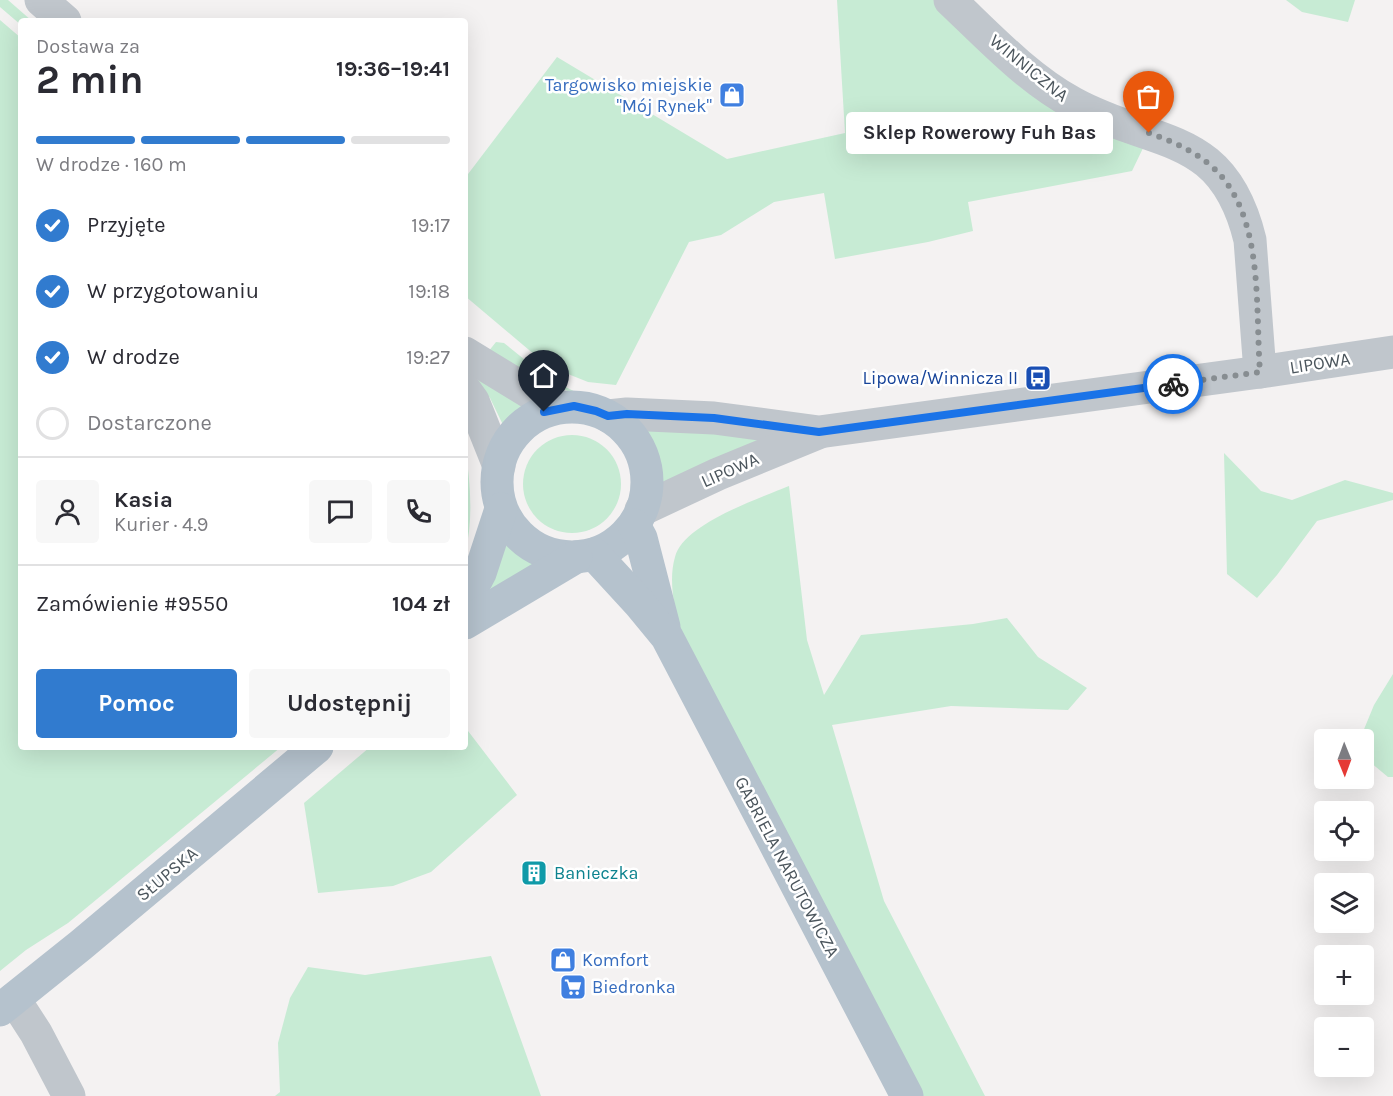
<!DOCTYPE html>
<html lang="pl">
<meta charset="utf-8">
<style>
body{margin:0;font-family:Karla,sans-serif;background:#f7f7f7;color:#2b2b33;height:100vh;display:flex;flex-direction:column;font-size:22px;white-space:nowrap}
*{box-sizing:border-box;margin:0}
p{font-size:20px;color:#7c7c81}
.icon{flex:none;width:33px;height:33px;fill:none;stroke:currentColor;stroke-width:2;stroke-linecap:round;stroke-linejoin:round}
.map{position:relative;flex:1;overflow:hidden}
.drawer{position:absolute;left:18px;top:18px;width:450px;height:732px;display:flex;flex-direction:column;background:#fff;border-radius:6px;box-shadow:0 6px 24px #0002}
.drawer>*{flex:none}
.needle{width:39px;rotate:179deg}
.buttons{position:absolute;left:1314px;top:729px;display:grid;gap:12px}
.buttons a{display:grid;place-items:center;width:60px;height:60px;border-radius:6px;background:#fff;box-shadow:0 6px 24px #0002;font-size:30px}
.pin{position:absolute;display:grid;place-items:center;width:51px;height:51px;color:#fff;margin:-62px -26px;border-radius:50% 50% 50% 0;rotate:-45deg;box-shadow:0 0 6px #0007}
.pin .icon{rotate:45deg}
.courier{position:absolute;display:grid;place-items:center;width:60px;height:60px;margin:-30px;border:4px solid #1a73e8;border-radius:50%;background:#fff;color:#222;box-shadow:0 2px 8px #0007}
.bubble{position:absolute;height:42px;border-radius:6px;background:#fff;box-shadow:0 6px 24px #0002;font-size:20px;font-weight:700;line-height:42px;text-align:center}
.overview em{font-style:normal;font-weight:700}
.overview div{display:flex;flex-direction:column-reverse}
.overview{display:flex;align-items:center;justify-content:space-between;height:102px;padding:0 18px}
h1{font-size:39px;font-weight:700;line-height:45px}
.bar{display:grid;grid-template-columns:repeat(4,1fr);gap:9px 6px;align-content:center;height:72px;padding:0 18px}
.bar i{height:8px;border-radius:4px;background:#e1e1e2}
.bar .active{background:#317bcf}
.bar p{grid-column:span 4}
.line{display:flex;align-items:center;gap:15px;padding:0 18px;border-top:2px solid #e1e1e2}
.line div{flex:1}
.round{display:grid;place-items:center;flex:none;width:63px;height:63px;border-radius:6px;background:#f7f7f7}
ol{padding:0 18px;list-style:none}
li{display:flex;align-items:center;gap:18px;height:66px}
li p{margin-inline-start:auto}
li .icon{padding:6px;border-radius:50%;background:#317bcf;color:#fff;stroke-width:4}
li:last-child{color:#7c7c81}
li i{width:33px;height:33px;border:3px solid #e1e1e2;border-radius:50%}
.cta{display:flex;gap:12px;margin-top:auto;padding:12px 18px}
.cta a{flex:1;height:69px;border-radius:6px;background:#317bcf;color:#fff;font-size:24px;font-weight:700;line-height:69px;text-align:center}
.cta a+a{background:#f7f7f7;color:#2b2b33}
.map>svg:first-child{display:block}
.green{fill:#c7ebd4}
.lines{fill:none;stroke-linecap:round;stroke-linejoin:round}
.minor{stroke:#c0c6cc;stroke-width:33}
.major{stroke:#b5c2cd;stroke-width:33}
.done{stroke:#878d91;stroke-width:6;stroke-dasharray:0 10.8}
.route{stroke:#1a73e8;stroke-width:8}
.labels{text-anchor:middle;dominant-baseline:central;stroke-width:5;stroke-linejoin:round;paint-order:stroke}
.street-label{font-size:18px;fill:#4c565d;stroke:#fff}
.shop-label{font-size:18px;fill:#366cbe;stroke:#fff;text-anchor:start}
.transit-label{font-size:18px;fill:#164399;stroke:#fff;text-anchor:end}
.culture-label{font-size:18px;fill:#0d838f;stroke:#fff;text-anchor:start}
</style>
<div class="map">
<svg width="1393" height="1096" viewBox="0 0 1393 1096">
<rect width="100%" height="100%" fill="#f4f2f2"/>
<!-- green -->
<g class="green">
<polygon points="0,0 8,0 32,21 21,21 21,25 0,7"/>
<polygon points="837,0 935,0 1145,144 1132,171 968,202 973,231 928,242 835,259 824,193 774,202 721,235 689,242 616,385 588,382 548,366 465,296 465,178 557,57 727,159 845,133"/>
<polygon points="1286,0 1355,0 1348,22 1302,12"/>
<polygon points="0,20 21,38 21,747 281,747 68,923 26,950 0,971"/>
<path d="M496,342L504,343L545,376L581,395C546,385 519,372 488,352Z"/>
<polygon points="468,374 527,408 527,410 504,427 490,398"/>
<polygon points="643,430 769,436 662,484 653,450"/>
<circle cx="572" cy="484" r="49"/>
<path d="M465,445C470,481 474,518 465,554Z"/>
<polygon points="1224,453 1261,491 1292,500 1345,480 1393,493 1393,500 1317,521 1277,575 1257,598 1227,574"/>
<path d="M789,486L807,640L824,695L861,635L973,624L1007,618L1038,657L1087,688L1068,710L951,706L832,725L884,901L985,1096H923L679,631C675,607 668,581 675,557C683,524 760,498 789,486Z"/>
<polygon points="507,542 528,560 538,565 492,591 489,586"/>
<polygon points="1393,674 1393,777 1388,777 1364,757 1364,740 1360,739 1374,705"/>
<polygon points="465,727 517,795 431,872 393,886 318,893 304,803 370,747 465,747"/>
<polygon points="491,956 541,1096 275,1096 280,1092 278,1043 290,998 308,967 365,975"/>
</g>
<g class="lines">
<!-- minor -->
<g class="minor">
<polyline points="41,0 65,21"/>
<path d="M950,0C988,36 1027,78 1073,103C1155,148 1223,129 1250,240L1260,372"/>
<polyline points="465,353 542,400 562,407"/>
<polyline points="465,390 473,401 499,466"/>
<polyline points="608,416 627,414 714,418 819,432 1260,372 1393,352"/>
<polyline points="641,510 718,474 818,433"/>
<polyline points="14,999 36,1033 69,1096"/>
</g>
<!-- major -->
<g class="major">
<circle cx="572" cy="482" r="75"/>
<polyline points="634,525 641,538 664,627"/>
<polyline points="594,554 639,603 667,637 907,1096"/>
<polyline points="465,602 480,573 501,509"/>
<polyline points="465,623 576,557"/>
<polyline points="0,1010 81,945 317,747"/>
</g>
</g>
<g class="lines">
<!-- done -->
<path class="done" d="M1149,133C1171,141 1191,149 1210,165C1265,211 1255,306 1260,372L1173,384"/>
<!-- route -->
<polyline class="route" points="544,412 574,406 596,411 608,416 627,414 714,418 819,432 1173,384"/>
</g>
<!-- icons -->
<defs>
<symbol id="shop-square" viewBox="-11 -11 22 22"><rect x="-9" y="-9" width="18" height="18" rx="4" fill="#3f7fe0" stroke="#fff"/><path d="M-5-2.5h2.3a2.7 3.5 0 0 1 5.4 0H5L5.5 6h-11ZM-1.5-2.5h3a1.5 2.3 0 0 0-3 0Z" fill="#fff"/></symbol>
<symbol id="bus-square" viewBox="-11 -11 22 22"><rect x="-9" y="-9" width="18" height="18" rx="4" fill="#1a4fb4" stroke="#fff"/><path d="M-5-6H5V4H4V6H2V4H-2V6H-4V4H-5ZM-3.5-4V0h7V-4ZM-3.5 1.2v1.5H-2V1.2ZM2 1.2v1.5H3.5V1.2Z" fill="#fff"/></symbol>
<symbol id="building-square" viewBox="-11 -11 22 22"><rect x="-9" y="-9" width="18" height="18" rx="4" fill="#0f9aa8" stroke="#fff"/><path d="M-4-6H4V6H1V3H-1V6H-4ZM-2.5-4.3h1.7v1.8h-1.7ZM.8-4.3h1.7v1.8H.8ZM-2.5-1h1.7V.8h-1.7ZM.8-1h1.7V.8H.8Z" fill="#fff"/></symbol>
<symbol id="supermarket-square" viewBox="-11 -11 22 22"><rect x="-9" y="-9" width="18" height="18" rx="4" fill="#3f7fe0" stroke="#fff"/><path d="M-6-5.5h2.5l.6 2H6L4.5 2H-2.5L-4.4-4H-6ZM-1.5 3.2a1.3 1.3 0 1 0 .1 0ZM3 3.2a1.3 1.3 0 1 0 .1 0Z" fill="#fff"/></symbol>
</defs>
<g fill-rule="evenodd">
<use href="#shop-square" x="717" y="80" width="30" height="30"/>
<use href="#bus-square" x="1023" y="363" width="30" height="30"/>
<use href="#building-square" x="519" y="858" width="30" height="30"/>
<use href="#shop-square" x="548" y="945" width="30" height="30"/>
<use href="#supermarket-square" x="558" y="972" width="30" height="30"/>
</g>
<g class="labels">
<!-- street labels -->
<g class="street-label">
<text transform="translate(1029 68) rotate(39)">WINNICZNA</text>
<text transform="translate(1320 363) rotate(-9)">LIPOWA</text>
<text transform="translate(730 470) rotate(-24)">LIPOWA</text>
<text transform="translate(787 867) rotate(62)">GABRIELA NARUTOWICZA</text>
<text transform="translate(167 874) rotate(-40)">SŁUPSKA</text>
</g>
<!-- shop labels -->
<g class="shop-label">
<text x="712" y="85" text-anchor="end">Targowisko miejskie<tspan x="712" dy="21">"Mój Rynek"</tspan></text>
<text x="582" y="960">Komfort</text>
<text x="592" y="987">Biedronka</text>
</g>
<!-- transit labels -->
<g class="transit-label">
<text x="1018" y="378">Lipowa/Winnicza II</text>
</g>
<!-- culture labels -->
<g class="culture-label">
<text x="554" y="873">Banieczka</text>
</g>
</g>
</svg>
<div class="buttons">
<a><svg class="needle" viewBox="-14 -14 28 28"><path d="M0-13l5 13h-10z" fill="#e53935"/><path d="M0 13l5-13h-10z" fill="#7c7c81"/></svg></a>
<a><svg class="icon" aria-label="locate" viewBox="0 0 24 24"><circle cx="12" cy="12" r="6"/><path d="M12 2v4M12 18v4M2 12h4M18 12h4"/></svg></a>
<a><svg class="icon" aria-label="layers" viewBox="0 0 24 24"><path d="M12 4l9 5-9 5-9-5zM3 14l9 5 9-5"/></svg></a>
<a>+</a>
<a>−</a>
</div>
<div class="pin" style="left:1149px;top:133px;background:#ea580c"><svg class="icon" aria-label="bag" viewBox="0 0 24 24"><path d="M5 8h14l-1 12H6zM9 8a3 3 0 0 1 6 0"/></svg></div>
<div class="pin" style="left:544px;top:412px;background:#1f2937"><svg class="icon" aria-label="home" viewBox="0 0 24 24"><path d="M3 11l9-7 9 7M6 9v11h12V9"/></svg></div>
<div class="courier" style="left:1173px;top:384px"><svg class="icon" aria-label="bike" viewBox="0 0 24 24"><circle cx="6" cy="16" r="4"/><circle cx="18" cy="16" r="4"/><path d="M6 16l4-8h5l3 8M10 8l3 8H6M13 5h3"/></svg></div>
<div class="bubble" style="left:846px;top:112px;width:267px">Sklep Rowerowy Fuh Bas</div>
<section class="drawer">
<div class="overview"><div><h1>2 min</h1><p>Dostawa za</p></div><em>19:36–19:41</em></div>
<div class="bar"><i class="active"></i><i class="active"></i><i class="active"></i><i></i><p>W drodze · 160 m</p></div>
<ol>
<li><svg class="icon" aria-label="check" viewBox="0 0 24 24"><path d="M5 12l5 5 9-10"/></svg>Przyjęte<p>19:17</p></li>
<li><svg class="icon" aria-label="check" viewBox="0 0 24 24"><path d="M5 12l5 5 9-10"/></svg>W przygotowaniu<p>19:18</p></li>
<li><svg class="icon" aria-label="check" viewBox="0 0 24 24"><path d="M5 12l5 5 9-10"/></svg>W drodze<p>19:27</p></li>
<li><i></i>Dostarczone</li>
</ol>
<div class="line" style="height:108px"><a class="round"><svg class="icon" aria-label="person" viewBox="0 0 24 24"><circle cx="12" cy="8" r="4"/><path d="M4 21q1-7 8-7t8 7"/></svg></a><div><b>Kasia</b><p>Kurier · 4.9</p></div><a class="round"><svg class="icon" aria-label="chat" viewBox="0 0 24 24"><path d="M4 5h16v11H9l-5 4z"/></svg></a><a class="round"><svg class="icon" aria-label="phone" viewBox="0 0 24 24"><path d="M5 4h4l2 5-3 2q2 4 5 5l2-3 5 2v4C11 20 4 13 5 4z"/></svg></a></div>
<div class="line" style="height:78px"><div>Zamówienie #9550</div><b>104 zł</b></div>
<div class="cta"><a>Pomoc</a><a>Udostępnij</a></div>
</section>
</div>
